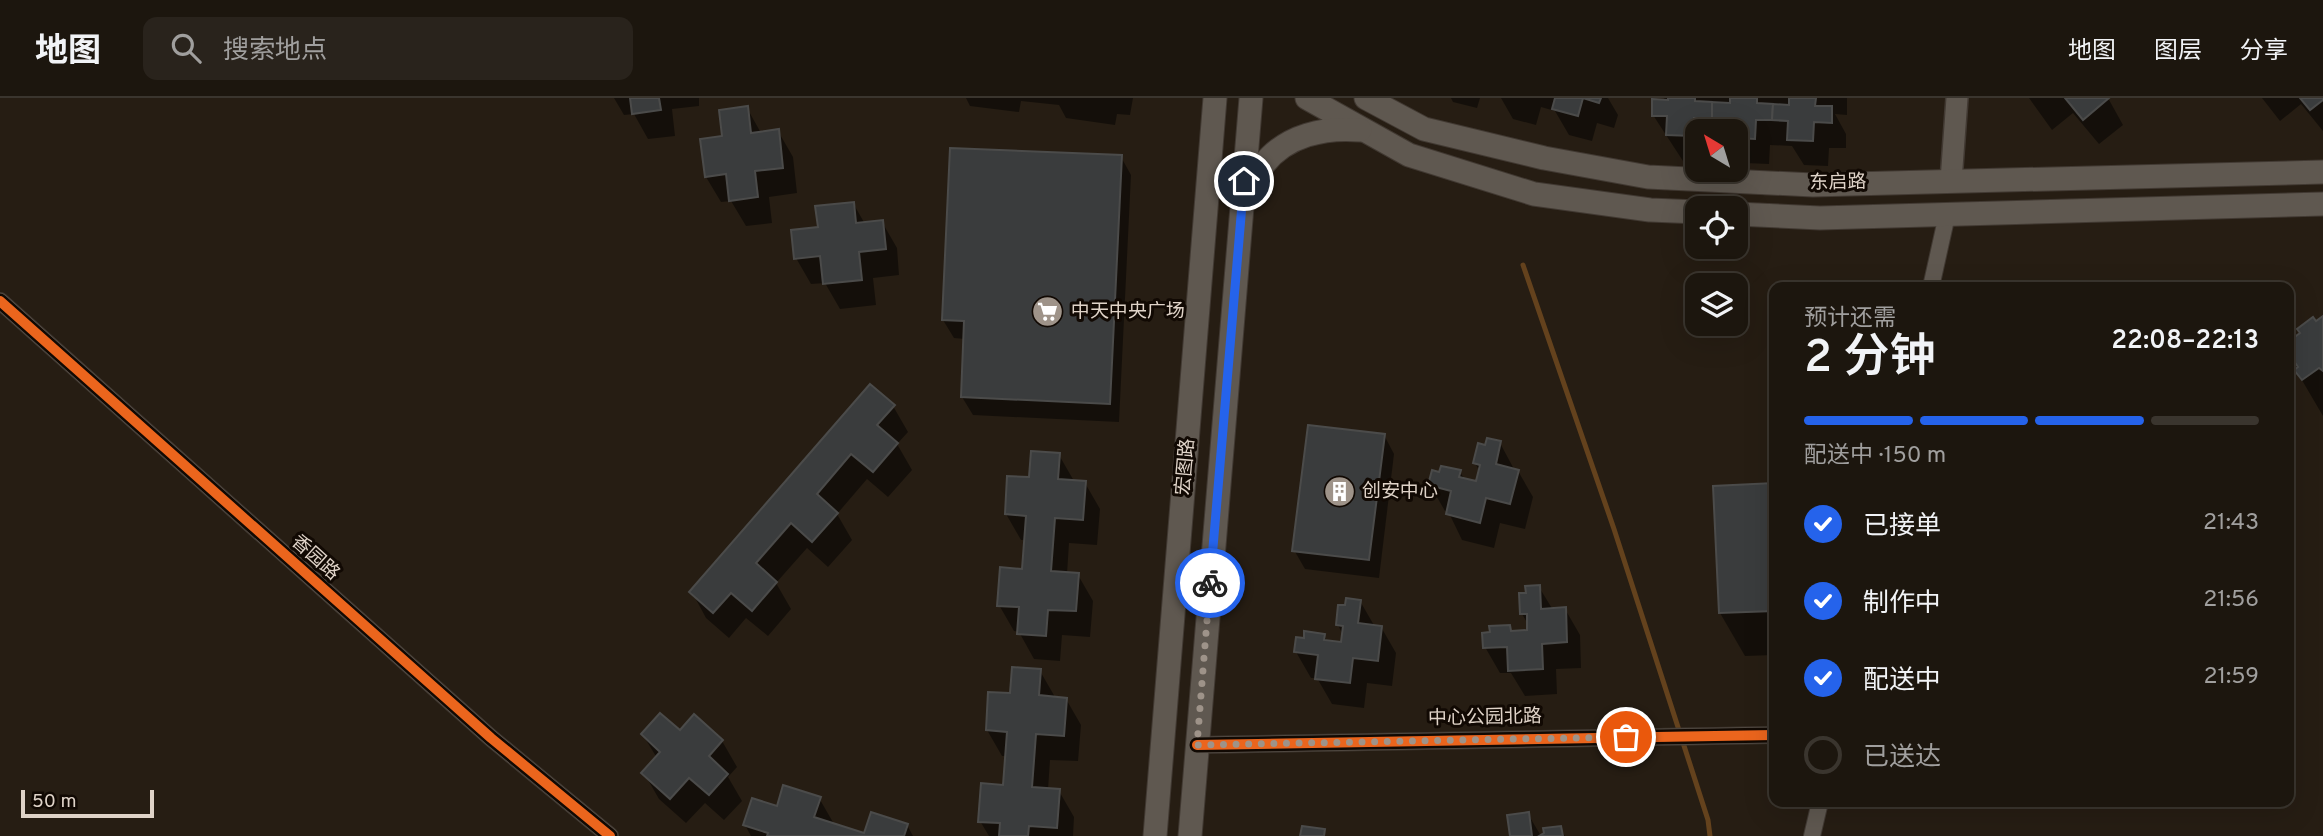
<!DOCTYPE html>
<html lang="zh">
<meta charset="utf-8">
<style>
body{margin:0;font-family:Overpass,"Noto Sans SC",sans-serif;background:#29231c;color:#f1f3f6;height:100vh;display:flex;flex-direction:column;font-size:26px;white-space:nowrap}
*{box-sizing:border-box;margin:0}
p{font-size:23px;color:#a09f9e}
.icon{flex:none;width:38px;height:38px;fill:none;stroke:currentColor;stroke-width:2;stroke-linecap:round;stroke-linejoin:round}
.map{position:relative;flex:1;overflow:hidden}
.panel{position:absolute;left:1769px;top:184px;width:525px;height:525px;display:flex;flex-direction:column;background:#1c160e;border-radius:14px;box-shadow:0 7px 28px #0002,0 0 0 2px #3a352e}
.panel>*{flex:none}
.needle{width:46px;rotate:322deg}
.controls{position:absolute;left:1685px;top:21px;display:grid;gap:14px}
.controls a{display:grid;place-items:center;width:63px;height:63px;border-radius:14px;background:#1c160e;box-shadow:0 7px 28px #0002,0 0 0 2px #3a352e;font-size:35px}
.scale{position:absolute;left:21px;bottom:18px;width:133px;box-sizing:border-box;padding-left:7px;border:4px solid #dfd3c8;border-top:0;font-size:19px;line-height:24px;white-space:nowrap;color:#dfd3c8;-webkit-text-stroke:5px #110903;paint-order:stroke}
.pin{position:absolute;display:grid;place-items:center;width:60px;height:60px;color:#fff;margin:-30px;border:4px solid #fff;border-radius:50%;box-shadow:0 2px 7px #0007}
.courier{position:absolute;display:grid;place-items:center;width:70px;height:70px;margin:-35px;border:5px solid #2563eb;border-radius:50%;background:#fff;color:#222;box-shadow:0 2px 9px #0007}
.summary em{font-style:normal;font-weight:600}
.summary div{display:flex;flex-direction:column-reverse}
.summary{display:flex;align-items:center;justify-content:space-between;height:119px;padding:0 35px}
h1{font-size:46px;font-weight:600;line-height:52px}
.bar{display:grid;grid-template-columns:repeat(4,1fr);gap:10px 7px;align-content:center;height:84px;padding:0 35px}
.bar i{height:9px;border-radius:5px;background:#3a352e}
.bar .on{background:#2563eb}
.bar p{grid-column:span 4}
ol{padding:0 35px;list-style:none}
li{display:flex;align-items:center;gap:21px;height:77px}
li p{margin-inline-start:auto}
li .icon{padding:7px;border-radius:50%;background:#2563eb;color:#fff;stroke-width:4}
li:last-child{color:#a09f9e}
li i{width:38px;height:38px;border:4px solid #3a352e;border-radius:50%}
header{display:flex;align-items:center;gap:42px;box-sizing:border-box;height:98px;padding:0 35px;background:#1c160e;border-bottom:2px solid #3a352e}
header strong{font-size:33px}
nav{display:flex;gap:38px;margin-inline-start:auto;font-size:24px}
.search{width:490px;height:63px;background:#29231c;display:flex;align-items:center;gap:18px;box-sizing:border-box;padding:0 24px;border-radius:14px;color:#a09f9e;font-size:26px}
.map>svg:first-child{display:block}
.shadow{fill:#0007}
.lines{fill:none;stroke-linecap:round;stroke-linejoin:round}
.stream{stroke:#64421d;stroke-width:5}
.building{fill:#3a3c3d;stroke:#4b4b4a;stroke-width:2}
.minor-casing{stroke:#413932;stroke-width:18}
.tertiary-casing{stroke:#413932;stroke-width:24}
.secondary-casing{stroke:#413932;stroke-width:25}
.minor{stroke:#5f5850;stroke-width:16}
.tertiary{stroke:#5f5850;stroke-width:21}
.secondary{stroke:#5f5850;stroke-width:23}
.cycleway-casing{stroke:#110903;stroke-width:15}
.cycleway{stroke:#eb651d;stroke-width:10}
.done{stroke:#9e9389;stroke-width:7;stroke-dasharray:0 12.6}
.route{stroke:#2563eb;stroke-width:9}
.labels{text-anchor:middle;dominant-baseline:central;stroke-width:6;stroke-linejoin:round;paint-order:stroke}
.street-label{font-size:19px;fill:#dfd3c8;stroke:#110903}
.poi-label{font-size:19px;fill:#dfd3c8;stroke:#110903;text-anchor:start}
</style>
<header>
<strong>地图</strong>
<div class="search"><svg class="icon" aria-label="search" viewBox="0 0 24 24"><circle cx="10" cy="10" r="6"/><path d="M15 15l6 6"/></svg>搜索地点</div>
<nav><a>地图</a><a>图层</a><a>分享</a></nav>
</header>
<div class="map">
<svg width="2323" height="738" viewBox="0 0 2323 738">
<rect width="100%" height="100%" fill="#261d13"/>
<!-- shadow -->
<g class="shadow">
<polygon points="614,0 699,0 699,8 672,11 675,38 648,41 634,16 624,17"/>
<polygon points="966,0 1133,0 1130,17 1117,16 1115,27 1066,20 1059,7 1021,3 1019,14 970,8"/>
<polygon points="1451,0 1480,0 1477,10 1453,4"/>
<polygon points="1501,0 1608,0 1618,17 1614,30 1597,25 1592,43 1569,37 1555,13 1541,9 1536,27 1513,21"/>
<polygon points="1664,0 1847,0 1847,17 1835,16 1846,36 1846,50 1829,50 1828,68 1804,67 1792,48 1770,47 1769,66 1745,65 1736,49 1736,33 1698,33 1698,63 1683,63 1653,17 1666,4"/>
<polygon points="2029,0 2108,0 2123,27 2099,46 2073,15 2052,32"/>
<polygon points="2262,0 2323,0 2323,33 2301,6 2280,23"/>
<polygon points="747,10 761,35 778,33 793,59 797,95 769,99 772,125 746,128 731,103 721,104 706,79 724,39"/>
<polygon points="1121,59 1131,77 1119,324 973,317 962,299 965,241 954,240 943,222"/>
<polygon points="853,105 865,126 882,124 897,150 899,177 873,180 876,207 840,211 825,185 811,186 796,160 820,131"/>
<polygon points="2323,220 2323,318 2296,272 2298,271 2289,255 2289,245"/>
<polygon points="893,308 908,334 897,346 912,372 888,399 867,381 837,416 852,442 828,469 807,450 776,485 791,511 768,538 746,520 729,540 706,520 692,494"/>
<polygon points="1384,337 1394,356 1379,480 1305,471 1294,452"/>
<polygon points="1500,345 1515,373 1518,373 1533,399 1525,431 1500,425 1494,450 1462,442 1448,413 1445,413 1430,387 1460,374 1465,382 1477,385 1480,374 1475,365 1486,349"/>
<polygon points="1059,357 1074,383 1085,385 1100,411 1097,447 1069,445 1067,476 1078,477 1093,503 1090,539 1062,537 1060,563 1034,561 1019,534 1014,533 999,507 1023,473 1026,442 1021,442 1006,416 1031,381"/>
<polygon points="1774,386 1774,557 1745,558 1720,515 1715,389"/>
<polygon points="1539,489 1553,512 1565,511 1580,537 1581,570 1556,571 1557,596 1525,598 1511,575 1500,575 1485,549 1509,528 1513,535 1529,534 1529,528 1522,516 1527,496"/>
<polygon points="1360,503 1375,529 1381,529 1396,555 1392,588 1367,585 1364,610 1332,606 1317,580 1311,580 1296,554 1324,537 1328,545 1342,546 1343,537 1338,527"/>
<polygon points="1040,573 1055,599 1066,601 1081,627 1078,663 1050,662 1048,692 1059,693 1074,719 1073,738 989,738 980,723 1005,689 1007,658 1002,658 987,632 1012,597"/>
<polygon points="643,637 722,643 737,669 728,679 742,703 724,722 705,705 686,725 659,701 644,675 657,660"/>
<polygon points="819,700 834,726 865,737 907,727 913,738 751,738 745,727 778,710"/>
<polygon points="1528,716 1541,738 1560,730 1565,738 1512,738"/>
</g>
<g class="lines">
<!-- stream -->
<polyline class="stream" points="1523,167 1614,431 1708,722 1710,738"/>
</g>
<!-- building -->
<g class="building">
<polygon points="630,0 659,0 661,12 632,16"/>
<polygon points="1555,0 1601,0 1599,5 1583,0 1578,18 1552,11"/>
<polygon points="1668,0 1695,0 1695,3 1712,4 1712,20 1694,20 1693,38 1666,37 1667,18 1652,18 1652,1 1668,2"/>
<polygon points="1730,0 1757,0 1757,5 1773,6 1772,22 1756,22 1755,41 1736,40 1736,33 1729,33 1729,21 1712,20 1712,4 1730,5"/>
<polygon points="1789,0 1816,0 1815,8 1832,8 1832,25 1814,24 1813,43 1787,42 1788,23 1772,22 1773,6 1789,7"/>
<polygon points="2065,0 2109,0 2083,22"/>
<polygon points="2300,0 2323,0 2323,2 2310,12"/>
<polygon points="748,8 751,35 779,31 783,70 755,73 758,99 729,103 726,76 705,79 700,41 722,38 719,12"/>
<polygon points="950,50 1122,57 1110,306 961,299 964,223 942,222"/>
<polygon points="854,104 856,125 883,122 886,151 859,154 862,182 823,186 820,158 794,161 791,132 818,129 815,108"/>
<polygon points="2323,218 2323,273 2319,270 2302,282 2294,272 2298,269 2289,256 2289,243 2300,235 2297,231 2313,219 2316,223"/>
<polygon points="870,286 895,307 877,327 898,345 873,374 851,356 817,396 838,415 812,444 791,425 756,465 777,484 752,513 731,495 713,515 689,494"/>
<polygon points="1308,327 1385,336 1369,462 1292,453"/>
<polygon points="1487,340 1501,343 1496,366 1519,372 1510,406 1486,400 1480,425 1446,416 1451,393 1428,387 1432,372 1439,374 1441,368 1461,372 1459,379 1476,383 1480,367 1473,365 1478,345 1485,347"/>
<polygon points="1031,353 1060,355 1058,381 1086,383 1083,422 1055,420 1051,473 1079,475 1076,513 1048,512 1046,538 1017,536 1019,509 997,508 1000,469 1022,471 1026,418 1005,416 1007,378 1029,379"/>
<polygon points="1774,385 1774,513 1719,515 1713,388"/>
<polygon points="1540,487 1541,511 1566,509 1567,544 1542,546 1543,571 1508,573 1507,549 1483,550 1482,535 1490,534 1489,528 1510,527 1511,533 1527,532 1527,516 1520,516 1519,495 1526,495 1525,488"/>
<polygon points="1346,500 1361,502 1358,525 1382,528 1378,563 1353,560 1350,585 1315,581 1318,557 1294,554 1296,539 1304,540 1304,533 1325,536 1324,542 1341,544 1343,528 1336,527 1338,507 1345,507"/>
<polygon points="1012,569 1041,571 1039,597 1067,600 1064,638 1036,636 1032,689 1060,691 1057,730 1029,728 1028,738 999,738 1000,725 978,724 981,685 1003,687 1007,634 986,632 988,594 1010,595"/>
<polygon points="660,615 680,632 694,616 723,642 709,658 728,676 709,697 689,680 670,701 641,675 660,654 641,636"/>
<polygon points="783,687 821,699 814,719 864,735 871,714 908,726 904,738 767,738 768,735 743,727 752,700 777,708"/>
<polygon points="1529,714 1532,738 1510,738 1507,717"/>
<polygon points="1302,728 1325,731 1324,738 1300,738"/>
<polygon points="1561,728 1563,738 1539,738 1544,735 1543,730"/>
</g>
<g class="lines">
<defs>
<g id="minor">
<polyline points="1931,189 1947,117"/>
<polyline points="0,203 491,640 610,738"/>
<polyline points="1197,647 1774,637"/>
<polyline points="1812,738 1820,704"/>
</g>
<polyline id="tertiary" points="1951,83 1957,0"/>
<g id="secondary">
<polyline points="1307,0 1409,57 1534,96 1650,112 1698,114"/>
<polyline points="1366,0 1424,31 1544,60 1648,79 1813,87 2323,74"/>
<path d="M1248,97C1253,87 1257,75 1263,67C1286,37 1325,29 1360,32"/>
<polyline points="1736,116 1820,120 2323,106"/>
<polyline points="1155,738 1215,0"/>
<polyline points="1190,738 1251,0"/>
</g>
</defs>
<!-- minor casing -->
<use href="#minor" class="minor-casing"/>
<!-- tertiary casing -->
<use href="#tertiary" class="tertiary-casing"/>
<!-- secondary casing -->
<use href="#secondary" class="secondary-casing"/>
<!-- minor -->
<use href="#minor" class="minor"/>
<!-- tertiary -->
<use href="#tertiary" class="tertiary"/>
<!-- secondary -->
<use href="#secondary" class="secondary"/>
<defs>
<g id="cycleway">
<polyline points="0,203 491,640 610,738"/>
<polyline points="1197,647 1774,637"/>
</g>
</defs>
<!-- cycleway casing -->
<use href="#cycleway" class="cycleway-casing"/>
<!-- cycleway -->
<use href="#cycleway" class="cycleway"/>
</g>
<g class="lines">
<!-- done -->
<polyline class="done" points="1210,485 1197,647 1626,639"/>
<!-- route -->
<polyline class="route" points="1210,485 1244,83"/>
</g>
<!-- icons -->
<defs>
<symbol id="supermarket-disc" viewBox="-11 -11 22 22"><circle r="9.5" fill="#9e9389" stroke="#110903"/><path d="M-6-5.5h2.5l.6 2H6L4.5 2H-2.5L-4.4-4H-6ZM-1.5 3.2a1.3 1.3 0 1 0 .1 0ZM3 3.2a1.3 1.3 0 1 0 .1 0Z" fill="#fff"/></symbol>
<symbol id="building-disc" viewBox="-11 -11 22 22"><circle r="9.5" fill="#9e9389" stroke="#110903"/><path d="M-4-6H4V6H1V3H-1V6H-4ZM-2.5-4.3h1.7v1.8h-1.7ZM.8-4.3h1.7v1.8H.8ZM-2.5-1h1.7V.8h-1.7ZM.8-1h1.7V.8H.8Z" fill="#fff"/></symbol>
</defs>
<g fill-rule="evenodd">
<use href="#supermarket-disc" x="1030" y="196" width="35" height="35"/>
<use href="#building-disc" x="1322" y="376" width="35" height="35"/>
</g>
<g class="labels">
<!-- street labels -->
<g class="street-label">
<text transform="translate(1838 85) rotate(-1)">东启路</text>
<text transform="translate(1186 369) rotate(-85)">宏图路</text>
<text transform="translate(315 460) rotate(42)">香园路</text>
<text transform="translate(1485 620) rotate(-1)">中心公园北路</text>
</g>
<!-- poi labels -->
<g class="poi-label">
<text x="1071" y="214">中天中央广场</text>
<text x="1362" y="394">创安中心</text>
</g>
</g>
</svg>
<div class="controls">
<a><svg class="needle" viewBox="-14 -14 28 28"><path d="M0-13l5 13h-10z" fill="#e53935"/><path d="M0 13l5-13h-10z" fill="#a09f9e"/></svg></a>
<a><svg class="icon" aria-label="locate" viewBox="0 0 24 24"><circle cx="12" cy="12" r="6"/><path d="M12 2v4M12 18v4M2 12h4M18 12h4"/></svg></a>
<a><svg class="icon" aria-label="layers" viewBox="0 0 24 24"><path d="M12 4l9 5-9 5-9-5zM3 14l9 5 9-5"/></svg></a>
</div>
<div class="scale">50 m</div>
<div class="pin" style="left:1626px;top:639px;background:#ea580c"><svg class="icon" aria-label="bag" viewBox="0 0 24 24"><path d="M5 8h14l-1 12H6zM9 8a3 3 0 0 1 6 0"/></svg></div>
<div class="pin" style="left:1244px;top:83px;background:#1f2937"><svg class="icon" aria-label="home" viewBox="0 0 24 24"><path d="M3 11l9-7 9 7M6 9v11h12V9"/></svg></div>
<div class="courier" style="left:1210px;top:485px"><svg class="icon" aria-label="bike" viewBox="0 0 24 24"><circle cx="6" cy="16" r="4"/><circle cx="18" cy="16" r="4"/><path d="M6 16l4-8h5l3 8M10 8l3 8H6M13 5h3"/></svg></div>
<section class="panel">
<div class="summary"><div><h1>2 分钟</h1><p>预计还需</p></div><em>22:08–22:13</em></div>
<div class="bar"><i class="on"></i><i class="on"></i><i class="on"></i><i></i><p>配送中 · 150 m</p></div>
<ol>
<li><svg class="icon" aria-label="check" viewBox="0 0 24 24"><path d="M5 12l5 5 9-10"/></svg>已接单<p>21:43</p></li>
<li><svg class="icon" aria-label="check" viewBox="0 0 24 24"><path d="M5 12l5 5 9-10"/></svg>制作中<p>21:56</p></li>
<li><svg class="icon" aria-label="check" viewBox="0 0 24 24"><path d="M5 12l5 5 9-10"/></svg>配送中<p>21:59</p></li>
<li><i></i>已送达</li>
</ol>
</section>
</div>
